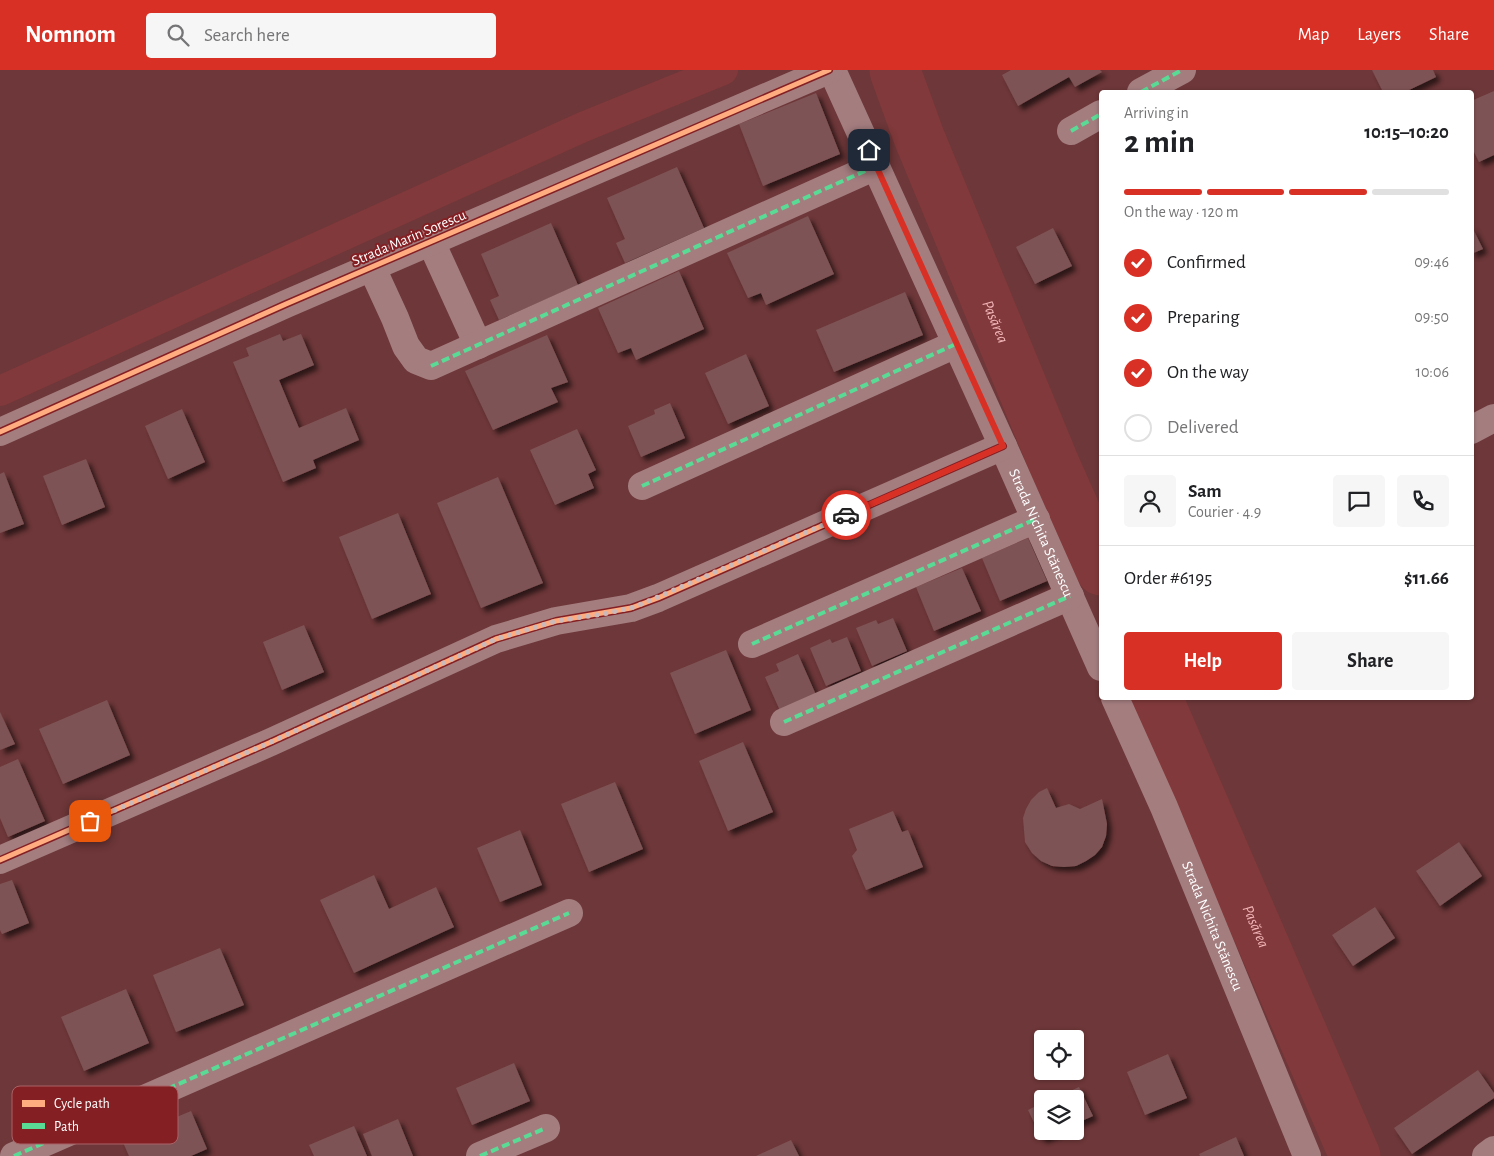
<!DOCTYPE html>
<meta charset="utf-8">
<style>
body{margin:0;font-family:"Alegreya Sans",sans-serif;background:#f6f6f6;color:#202124;height:100vh;display:flex;flex-direction:column;font-size:19px;white-space:nowrap}
*{box-sizing:border-box;margin:0}
p{font-size:16px;color:#757577}
.icon{flex:none;width:28px;height:28px;fill:none;stroke:currentColor;stroke-width:2;stroke-linecap:round;stroke-linejoin:round}
.map{position:relative;flex:1;overflow:hidden}
.details{position:absolute;left:1099px;top:20px;width:375px;height:610px;display:flex;flex-direction:column;background:#fff;border-radius:5px;box-shadow:0 1px 4px #0004}
.details>*{flex:none}
.tools{position:absolute;left:1034px;top:960px;display:grid;gap:10px}
.tools a{display:grid;place-items:center;width:50px;height:50px;border-radius:5px;background:#fff;box-shadow:0 1px 4px #0004;font-size:25px}
.pin{position:absolute;display:grid;place-items:center;width:42px;height:42px;color:#fff;margin:-21px;border-radius:10px;box-shadow:0 2px 8px #0006}
.courier{position:absolute;display:grid;place-items:center;width:50px;height:50px;margin:-25px;border:4px solid #d93025;border-radius:50%;background:#fff;color:#222;box-shadow:0 1px 6px #0007}
.summary em{font-style:normal;font-weight:700}
.summary div{display:flex;flex-direction:column-reverse}
.summary{display:flex;align-items:center;justify-content:space-between;height:85px;padding:0 25px}
h1{font-size:32px;font-weight:700;line-height:38px}
.bar{display:grid;grid-template-columns:repeat(4,1fr);gap:8px 5px;align-content:center;height:60px;padding:0 25px}
.bar i{height:6px;border-radius:4px;background:#e0e0e0}
.bar .current{background:#d93025}
.bar p{grid-column:span 4}
.line{display:flex;align-items:center;gap:12px;padding:0 25px;border-top:1px solid #e0e0e0}
.line div{flex:1}
.round{display:grid;place-items:center;flex:none;width:52px;height:52px;border-radius:5px;background:#f6f6f6}
ol{padding:0 25px;list-style:none}
li{display:flex;align-items:center;gap:15px;height:55px}
li p{margin-inline-start:auto}
li .icon{padding:5px;border-radius:50%;background:#d93025;color:#fff;stroke-width:4}
li:last-child{color:#757577}
li i{width:28px;height:28px;border:2px solid #e0e0e0;border-radius:50%}
.primary-button{display:flex;gap:10px;margin-top:auto;padding:10px 25px}
.primary-button a{flex:1;height:58px;border-radius:5px;background:#d93025;color:#fff;font-size:20px;font-weight:700;line-height:58px;text-align:center}
.primary-button a+a{background:#f6f6f6;color:#202124}
header{display:flex;align-items:center;gap:30px;box-sizing:border-box;height:70px;padding:0 25px;background:#d93025;color:#fff}
header strong{font-size:24px}
nav{display:flex;gap:28px;margin-inline-start:auto;font-size:18px}
.search{width:350px;height:45px;background:#f6f6f6;display:flex;align-items:center;gap:12px;box-sizing:border-box;padding:0 18px;border-radius:5px;color:#757577;font-size:19px}
.map>svg:first-child{display:block}
.lines{fill:none;stroke-linecap:round;stroke-linejoin:round}
.canal{stroke:#81393b;stroke-width:30}
.river{stroke:#81393b;stroke-width:51}
.building{fill:#7e5354;filter:url(#shadow)}
.minor{stroke:#a47d7f;stroke-width:28}
.quiet{stroke:#5adb95;stroke-width:4;stroke-dasharray:8 4;stroke-linecap:butt}
.cycleway-casing{stroke:#842024;stroke-width:8}
.cycleway{stroke:#ffac80;stroke-width:5}
.done{stroke:#ccb9ba;stroke-width:5;stroke-dasharray:0 9}
.route{stroke:#d93025;stroke-width:6}
.labels{text-anchor:middle;dominant-baseline:central;stroke-width:4;stroke-linejoin:round;paint-order:stroke}
.street-label{font-size:15px;fill:#fff;stroke:#842024}
.water-label{font-size:16px;font-style:italic;fill:#f1b4b7;stroke:#842024}
.key{fill:#842024;stroke:#a96366;stroke-width:1}
.key-label{font-size:14px;fill:#fff}
</style>
<header>
<strong>Nomnom</strong>
<div class="search"><svg class="icon" aria-label="search" viewBox="0 0 24 24"><circle cx="10" cy="10" r="6"/><path d="M15 15l6 6"/></svg>Search here</div>
<nav><a>Map</a><a>Layers</a><a>Share</a></nav>
</header>
<div class="map">
<svg width="1494" height="1086" viewBox="0 0 1494 1086">
<defs>
<filter id="shadow"><feDropShadow dx="4.5" dy="4.5" stdDeviation="2.5" flood-color="#0009"/></filter>
</defs>
<rect width="100%" height="100%" fill="#6e3739"/>
<g class="lines">
<!-- canal -->
<polyline class="canal" points="0,321 583,57 723,0"/>
<!-- river -->
<g class="river">
<path id="s1" d="M895,1L919,67L1054,394L1101,500"/>
<path id="s2" d="M1157,628L1355,1086"/>
</g>
</g>
<!-- building -->
<g class="building">
<polygon points="1011,0 1100,0 1102,2 1075,17 1069,7 1018,36 1002,5"/>
<polygon points="1372,0 1433,0 1436,7 1405,22 1383,22"/>
<polygon points="1494,21 1494,85 1479,92 1471,76 1471,31"/>
<polygon points="816,23 840,84 763,116 739,54"/>
<polygon points="677,97 704,158 625,193 616,173 625,169 607,128"/>
<polygon points="808,146 834,204 766,235 761,223 748,228 727,183"/>
<polygon points="551,153 578,215 499,250 490,230 499,226 481,184"/>
<polygon points="1471,155 1483,179 1471,184"/>
<polygon points="1053,158 1072,196 1035,214 1016,177"/>
<polygon points="679,201 704,259 636,290 631,278 618,283 598,238"/>
<polygon points="905,222 923,265 834,302 816,260"/>
<polygon points="280,264 283,271 301,264 314,295 279,310 299,358 346,338 359,370 313,390 316,398 283,412 233,292 249,286 246,278"/>
<polygon points="547,265 568,312 551,318 558,332 493,360 465,301"/>
<polygon points="746,284 769,336 728,354 705,303"/>
<polygon points="670,333 685,368 641,387 628,356 655,344 654,340"/>
<polygon points="182,339 205,392 168,409 145,356"/>
<polygon points="577,359 596,400 588,404 594,418 555,435 530,380"/>
<polygon points="86,389 105,437 62,455 43,406"/>
<polygon points="4,402 24,454 0,463 0,404"/>
<polygon points="498,407 543,513 481,538 437,433"/>
<polygon points="398,443 431,524 372,549 339,467"/>
<polygon points="1028,468 1047,511 1000,531 982,488"/>
<polygon points="962,498 981,541 934,561 916,517"/>
<polygon points="893,548 907,581 872,596 856,558 876,550 878,554"/>
<polygon points="304,555 324,602 282,620 263,572"/>
<polygon points="847,567 861,601 826,616 810,578 830,569 832,573"/>
<polygon points="726,580 751,640 695,664 670,603"/>
<polygon points="798,584 817,627 781,643 765,607 779,601 776,594"/>
<polygon points="107,630 130,685 63,714 39,659"/>
<polygon points="0,642 15,674 0,680"/>
<polygon points="743,672 773,742 728,761 699,691"/>
<polygon points="18,689 45,751 8,767 0,748 0,697"/>
<polygon points="615,712 643,779 589,802 561,734"/>
<polygon points="1047,718 1056,738 1069,734 1080,739 1102,729 1107,754 1106,766 1102,777 1095,785 1086,791 1076,796 1064,797 1052,796 1041,791 1032,783 1025,772 1023,748 1026,739 1031,730 1039,722"/>
<polygon points="893,741 902,762 908,760 923,797 866,820 852,786 857,780 849,759"/>
<polygon points="520,760 542,815 500,832 477,778"/>
<polygon points="1459,772 1482,806 1440,836 1416,801"/>
<polygon points="374,805 389,839 436,817 454,857 354,903 320,830"/>
<polygon points="12,810 29,853 2,864 0,860 0,814"/>
<polygon points="1375,837 1395,868 1353,896 1332,865"/>
<polygon points="220,878 244,935 176,962 153,905"/>
<polygon points="126,919 149,973 84,1001 61,947"/>
<polygon points="1168,984 1187,1028 1145,1045 1127,1002"/>
<polygon points="514,993 530,1031 472,1055 456,1018"/>
<polygon points="1478,1000 1494,1023 1494,1028 1412,1084 1394,1058"/>
<polygon points="1079,1017 1093,1046 1075,1054 1075,1029 1053,1029"/>
<polygon points="1042,1033 1042,1061 1060,1061 1042,1069 1028,1040"/>
<polygon points="191,1041 207,1079 191,1086 129,1086 122,1070"/>
<polygon points="398,1049 413,1086 372,1086 363,1064"/>
<polygon points="354,1056 367,1086 314,1086 309,1075"/>
<polygon points="1236,1067 1244,1086 1200,1086 1199,1084"/>
<polygon points="791,1070 799,1086 756,1086"/>
</g>
<g class="lines">
<!-- minor -->
<g class="minor">
<path id="s3" d="M832,0L1003,376L1101,597"/>
<polyline points="1141,22 1182,0"/>
<polyline points="1071,61 1101,44"/>
<polyline points="431,172 478,275"/>
<polyline points="372,198 395,248 406,276 416,290 431,296 876,96"/>
<polyline points="1471,360 1494,348"/>
<polyline points="0,362 286,234 829,0"/>
<polyline points="642,416 956,274"/>
<polyline points="752,574 1036,449"/>
<path id="s4" d="M1115,628L1164,737L1307,1086"/>
<polyline points="784,652 1070,526"/>
<polyline points="0,790 271,672 496,569 556,551 631,538 658,528 1003,376"/>
<polyline points="14,1086 569,843"/>
<polyline points="480,1086 546,1058"/>
<polyline points="1486,1086 1494,1080"/>
</g>
<!-- quiet -->
<g class="quiet">
<polyline points="1141,22 1182,0"/>
<polyline points="1071,61 1101,44"/>
<polyline points="431,296 876,96"/>
<polyline points="642,416 956,274"/>
<polyline points="752,574 1036,449"/>
<polyline points="784,652 1070,526"/>
<polyline points="14,1086 569,843"/>
<polyline points="480,1086 546,1058"/>
</g>
<defs>
<g id="cycleway">
<polyline points="0,362 286,234 829,0"/>
<polyline points="0,790 271,672 496,569 556,551 631,538 658,528 1003,376"/>
</g>
</defs>
<!-- cycleway casing -->
<use href="#cycleway" class="cycleway-casing"/>
<!-- cycleway -->
<use href="#cycleway" class="cycleway"/>
</g>
<g class="lines">
<!-- done -->
<polyline class="done" points="90,751 271,672 496,569 556,551 603,544 631,538 644,533 846,445"/>
<!-- route -->
<polyline class="route" points="846,445 1003,376 869,80"/>
</g>
<g class="labels">
<!-- street labels -->
<g class="street-label">
<text transform="translate(409 168) rotate(-23)">Strada Marin Sorescu</text>
<text stroke="none"><textPath href="#s3" startOffset="508">Strada Nichita Stănescu</textPath></text>
<text stroke="none"><textPath href="#s4" startOffset="248">Strada Nichita Stănescu</textPath></text>
</g>
<!-- water labels -->
<g class="water-label">
<text stroke="none"><textPath href="#s1" startOffset="270">Pasărea</textPath></text>
<text stroke="none"><textPath href="#s2" startOffset="249">Pasărea</textPath></text>
</g>
</g>
<!-- legend -->
<rect x="12" y="1016" width="166" height="58" rx="8" class="key"/>
<rect x="22" y="1030" width="23" height="7" fill="#ffac80"/>
<rect x="22" y="1053" width="23" height="6" fill="#5adb95"/>
<g class="key-label">
<text x="54" y="1038">Cycle path</text>
<text x="54" y="1061">Path</text>
</g>
</svg>
<div class="tools">
<a><svg class="icon" aria-label="locate" viewBox="0 0 24 24"><circle cx="12" cy="12" r="6"/><path d="M12 2v4M12 18v4M2 12h4M18 12h4"/></svg></a>
<a><svg class="icon" aria-label="layers" viewBox="0 0 24 24"><path d="M12 4l9 5-9 5-9-5zM3 14l9 5 9-5"/></svg></a>
</div>
<div class="pin" style="left:90px;top:751px;background:#ea580c"><svg class="icon" aria-label="bag" viewBox="0 0 24 24"><path d="M5 8h14l-1 12H6zM9 8a3 3 0 0 1 6 0"/></svg></div>
<div class="pin" style="left:869px;top:80px;background:#1f2937"><svg class="icon" aria-label="home" viewBox="0 0 24 24"><path d="M3 11l9-7 9 7M6 9v11h12V9"/></svg></div>
<div class="courier" style="left:846px;top:445px"><svg class="icon" aria-label="car" viewBox="0 0 24 24"><path d="M5 17H2v-5l4-1 3-4h7l3 4 3 1v5h-3M9 17h6M6 11h13"/><circle cx="7" cy="17" r="2"/><circle cx="17" cy="17" r="2"/></svg></div>
<section class="details">
<div class="summary"><div><h1>2 min</h1><p>Arriving in</p></div><em>10:15–10:20</em></div>
<div class="bar"><i class="current"></i><i class="current"></i><i class="current"></i><i></i><p>On the way · 120 m</p></div>
<ol>
<li><svg class="icon" aria-label="check" viewBox="0 0 24 24"><path d="M5 12l5 5 9-10"/></svg>Confirmed<p>09:46</p></li>
<li><svg class="icon" aria-label="check" viewBox="0 0 24 24"><path d="M5 12l5 5 9-10"/></svg>Preparing<p>09:50</p></li>
<li><svg class="icon" aria-label="check" viewBox="0 0 24 24"><path d="M5 12l5 5 9-10"/></svg>On the way<p>10:06</p></li>
<li><i></i>Delivered</li>
</ol>
<div class="line" style="height:90px"><a class="round"><svg class="icon" aria-label="person" viewBox="0 0 24 24"><circle cx="12" cy="8" r="4"/><path d="M4 21q1-7 8-7t8 7"/></svg></a><div><b>Sam</b><p>Courier · 4.9</p></div><a class="round"><svg class="icon" aria-label="chat" viewBox="0 0 24 24"><path d="M4 5h16v11H9l-5 4z"/></svg></a><a class="round"><svg class="icon" aria-label="phone" viewBox="0 0 24 24"><path d="M5 4h4l2 5-3 2q2 4 5 5l2-3 5 2v4C11 20 4 13 5 4z"/></svg></a></div>
<div class="line" style="height:65px"><div>Order #6195</div><b>$11.66</b></div>
<div class="primary-button"><a>Help</a><a>Share</a></div>
</section>
</div>
